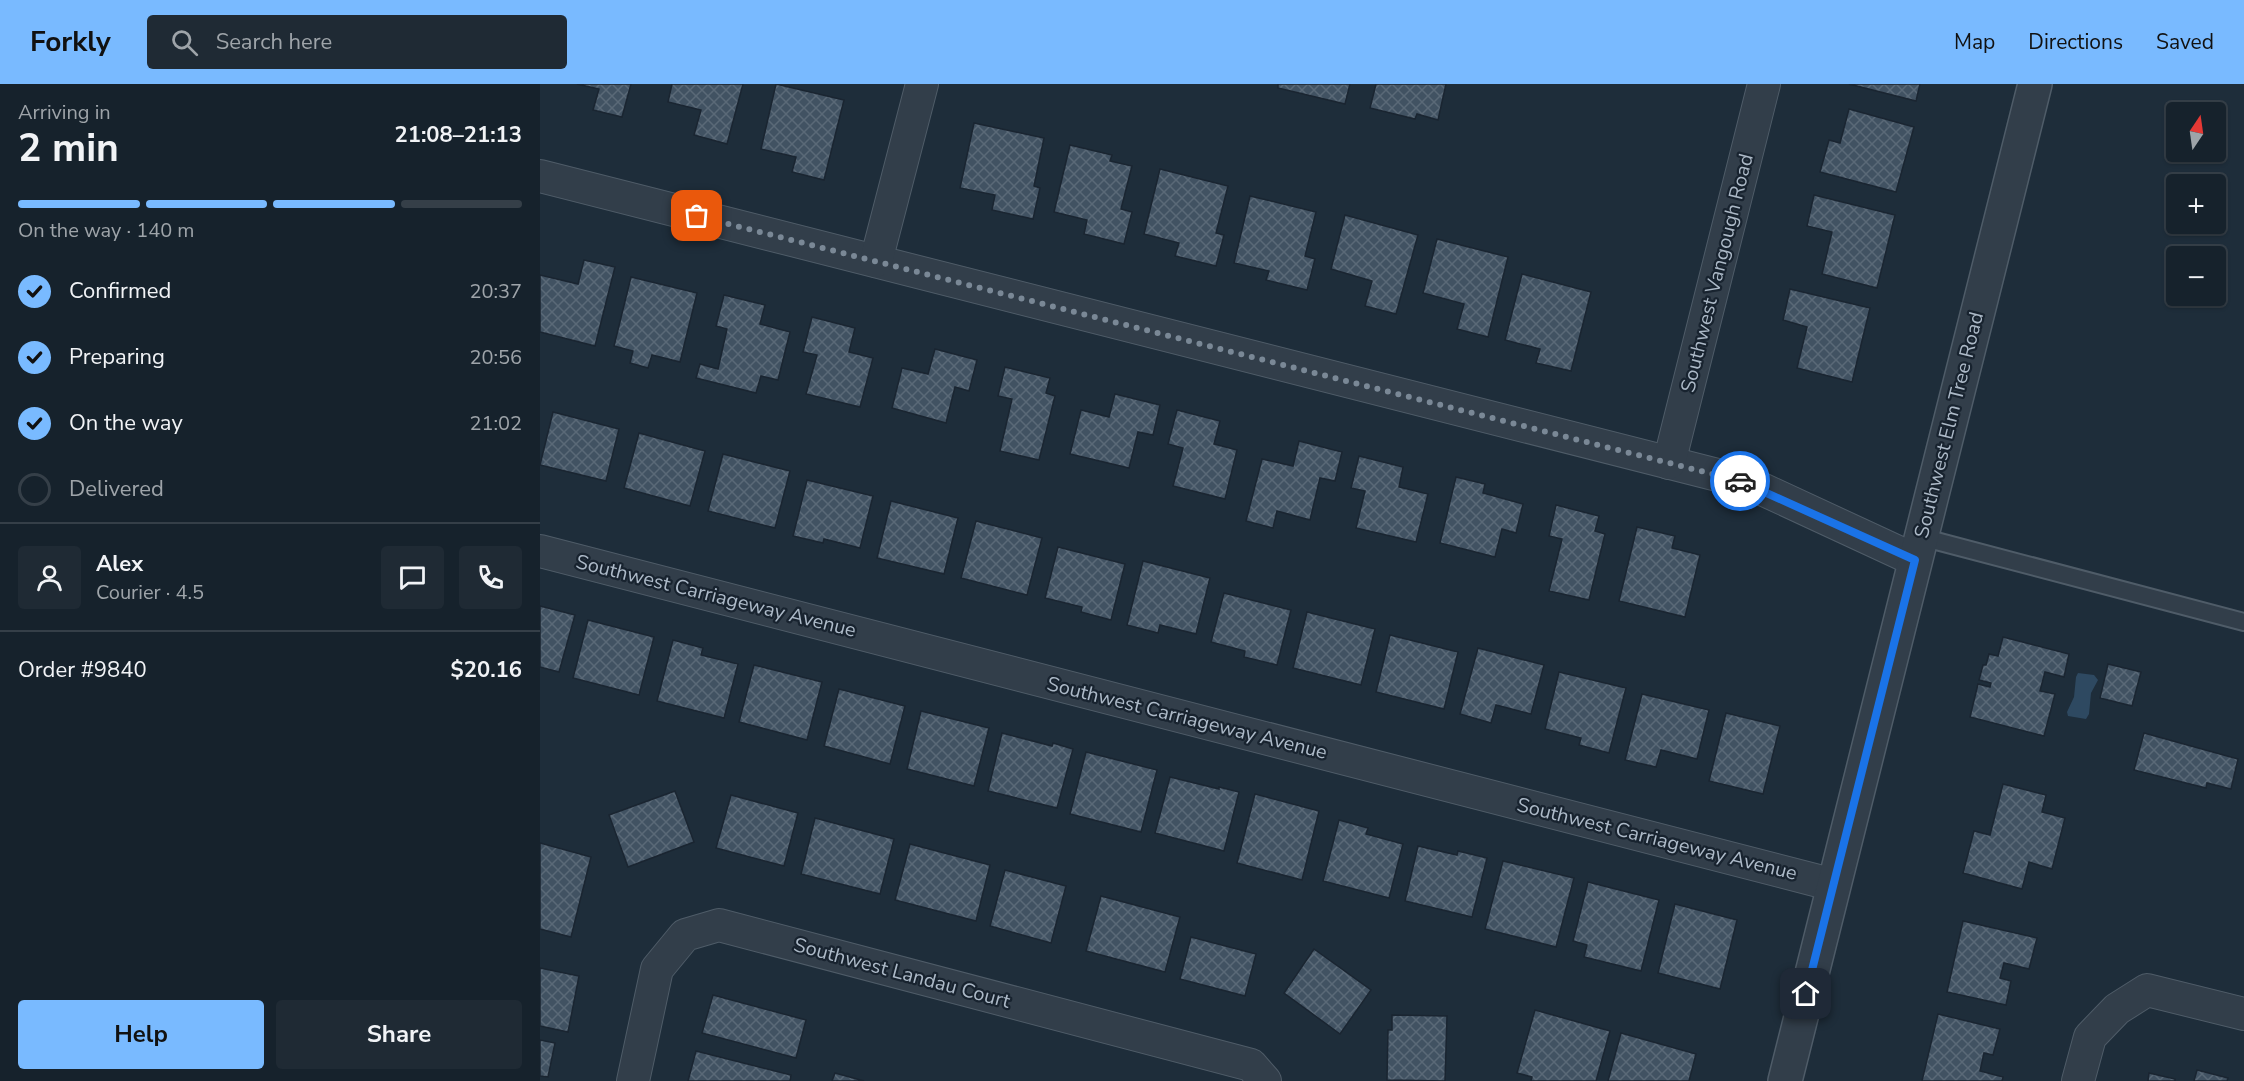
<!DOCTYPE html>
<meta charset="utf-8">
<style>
body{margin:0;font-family:"Nunito Sans",sans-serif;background:#1f2a34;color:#f1f3f6;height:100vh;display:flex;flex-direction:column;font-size:22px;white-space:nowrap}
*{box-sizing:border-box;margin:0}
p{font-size:20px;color:#9ea4a9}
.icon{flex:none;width:33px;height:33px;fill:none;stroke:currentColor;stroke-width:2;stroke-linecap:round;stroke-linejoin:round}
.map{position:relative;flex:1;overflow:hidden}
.panel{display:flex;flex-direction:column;background:#16222c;width:540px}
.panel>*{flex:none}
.needle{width:39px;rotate:13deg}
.buttons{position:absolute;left:1626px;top:18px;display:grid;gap:12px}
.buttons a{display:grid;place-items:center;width:60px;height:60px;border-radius:6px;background:#16222c;box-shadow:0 2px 4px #0004,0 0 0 2px #353f48;font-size:30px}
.pin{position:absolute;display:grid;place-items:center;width:51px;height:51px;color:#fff;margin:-26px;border-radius:12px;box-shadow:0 3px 9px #0006}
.courier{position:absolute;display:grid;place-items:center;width:60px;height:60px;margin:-30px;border:4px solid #1a73e8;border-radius:50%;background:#fff;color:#222;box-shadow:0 2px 8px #0007}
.summary em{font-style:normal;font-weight:700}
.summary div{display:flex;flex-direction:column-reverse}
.summary{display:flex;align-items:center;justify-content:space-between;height:102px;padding:0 18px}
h1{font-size:39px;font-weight:700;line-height:45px}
.bar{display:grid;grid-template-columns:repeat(4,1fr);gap:9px 6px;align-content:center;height:72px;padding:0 18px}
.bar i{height:8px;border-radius:4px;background:#353f48}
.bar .selected{background:#79baff}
.bar p{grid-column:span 4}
.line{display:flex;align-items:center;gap:15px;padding:0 18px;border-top:2px solid #353f48}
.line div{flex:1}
.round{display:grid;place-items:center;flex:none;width:63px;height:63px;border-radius:6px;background:#1f2a34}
ol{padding:0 18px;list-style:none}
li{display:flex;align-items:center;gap:18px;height:66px}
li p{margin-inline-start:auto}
li .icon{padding:6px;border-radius:50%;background:#79baff;color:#111;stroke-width:4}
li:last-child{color:#9ea4a9}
li i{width:33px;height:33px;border:3px solid #353f48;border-radius:50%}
.primary-button{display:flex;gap:12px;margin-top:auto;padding:12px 18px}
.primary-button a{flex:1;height:69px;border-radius:6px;background:#79baff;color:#111;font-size:24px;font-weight:700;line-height:69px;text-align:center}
.primary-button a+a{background:#1f2a34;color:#f1f3f6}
header{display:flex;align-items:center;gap:36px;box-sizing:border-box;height:84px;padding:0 30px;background:#79baff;color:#111}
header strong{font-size:28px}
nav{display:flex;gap:33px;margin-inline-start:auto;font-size:21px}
.search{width:420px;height:54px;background:#1f2a34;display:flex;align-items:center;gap:15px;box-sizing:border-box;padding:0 21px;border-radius:6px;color:#9ea4a9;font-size:22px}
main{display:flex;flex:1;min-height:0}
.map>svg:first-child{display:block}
.water{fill:#2e4961}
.building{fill:url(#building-cross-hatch);stroke:#1a2531;stroke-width:1.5}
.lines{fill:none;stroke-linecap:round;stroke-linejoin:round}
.service-casing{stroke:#4f5c68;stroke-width:20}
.minor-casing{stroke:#4f5c68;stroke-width:34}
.tertiary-casing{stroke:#4f5c68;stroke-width:36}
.service{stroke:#323e4a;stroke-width:16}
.minor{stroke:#323e4a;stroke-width:32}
.tertiary{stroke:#323e4a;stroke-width:33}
.done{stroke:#7a8896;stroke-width:6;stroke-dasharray:0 10.8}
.route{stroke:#1a73e8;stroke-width:8}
.labels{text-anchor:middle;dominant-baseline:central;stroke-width:4.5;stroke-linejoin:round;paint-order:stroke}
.street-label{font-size:20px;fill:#acb9c7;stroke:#18232f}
</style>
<header>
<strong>Forkly</strong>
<div class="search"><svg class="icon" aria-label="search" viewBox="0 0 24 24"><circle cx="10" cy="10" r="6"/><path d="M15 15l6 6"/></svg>Search here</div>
<nav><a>Map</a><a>Directions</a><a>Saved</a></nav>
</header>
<main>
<section class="panel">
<div class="summary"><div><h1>2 min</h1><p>Arriving in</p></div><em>21:08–21:13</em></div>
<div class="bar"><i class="selected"></i><i class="selected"></i><i class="selected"></i><i></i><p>On the way · 140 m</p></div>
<ol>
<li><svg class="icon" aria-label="check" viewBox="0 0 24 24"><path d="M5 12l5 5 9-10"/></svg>Confirmed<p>20:37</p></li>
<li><svg class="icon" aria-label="check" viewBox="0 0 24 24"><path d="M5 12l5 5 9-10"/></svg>Preparing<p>20:56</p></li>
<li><svg class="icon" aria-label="check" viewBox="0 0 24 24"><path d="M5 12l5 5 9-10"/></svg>On the way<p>21:02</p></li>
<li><i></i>Delivered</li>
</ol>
<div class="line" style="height:108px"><a class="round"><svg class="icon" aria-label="person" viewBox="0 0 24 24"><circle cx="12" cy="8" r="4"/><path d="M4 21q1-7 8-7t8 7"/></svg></a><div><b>Alex</b><p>Courier · 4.5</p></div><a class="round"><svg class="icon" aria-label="chat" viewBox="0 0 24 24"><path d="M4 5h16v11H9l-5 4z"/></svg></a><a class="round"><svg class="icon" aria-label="phone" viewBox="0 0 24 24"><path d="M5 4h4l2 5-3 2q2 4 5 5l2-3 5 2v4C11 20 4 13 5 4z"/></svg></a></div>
<div class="line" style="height:78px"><div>Order #9840</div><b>$20.16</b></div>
<div class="primary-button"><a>Help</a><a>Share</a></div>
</section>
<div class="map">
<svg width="1704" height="997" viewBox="0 0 1704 997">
<defs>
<pattern id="building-cross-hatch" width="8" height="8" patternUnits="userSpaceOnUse" patternTransform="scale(1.5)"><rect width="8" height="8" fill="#415262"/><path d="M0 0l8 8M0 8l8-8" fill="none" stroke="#5a6977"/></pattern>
</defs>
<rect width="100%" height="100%" fill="#1e2d3a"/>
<!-- water -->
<polygon class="water" points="1538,589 1554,591 1558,596 1551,609 1549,630 1546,635 1528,632 1527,628 1534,613 1536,593"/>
<!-- building -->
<g class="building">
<polygon points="37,0 91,0 82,33 53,26 59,5"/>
<polygon points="132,0 203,0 187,60 154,51 161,26 128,18"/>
<polygon points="236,0 304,16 284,96 252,88 256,73 221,65"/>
<polygon points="738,0 810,0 805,20 738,4"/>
<polygon points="836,0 906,0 898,36 877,30 875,35 830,24"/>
<polygon points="1309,0 1380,0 1376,17"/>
<polygon points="1309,25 1374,43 1356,108 1280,88 1289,56 1300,59"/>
<polygon points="434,39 504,54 494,102 500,104 493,135 452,126 455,111 420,104"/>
<polygon points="530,61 572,71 570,77 592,82 581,125 592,128 584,160 544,150 547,136 514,128"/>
<polygon points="620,85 688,102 676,149 684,151 676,182 635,172 639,159 604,150"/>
<polygon points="1274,111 1355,131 1337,204 1282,190 1292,148 1267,142"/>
<polygon points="710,112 776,128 765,172 775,175 767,206 726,196 729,187 694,179"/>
<polygon points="805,131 878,151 856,230 825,222 832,197 791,185"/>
<polygon points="897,155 968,173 948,253 917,245 924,220 883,209"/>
<polygon points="44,176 75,183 55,262 0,248 0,191 38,200"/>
<polygon points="982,190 1051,208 1031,287 996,279 1000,265 965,256"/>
<polygon points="91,193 157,209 140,278 112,271 108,284 90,279 93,267 74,262"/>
<polygon points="1250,205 1330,224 1312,298 1257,284 1267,243 1243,236"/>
<polygon points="184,211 225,221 220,240 250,248 238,296 221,292 216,309 156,294 160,280 178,285 187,245 176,242"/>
<polygon points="272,233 315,244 309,268 333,274 320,323 266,310 277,271 263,268"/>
<polygon points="395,265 437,276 429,307 415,303 406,339 352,324 362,284 388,290"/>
<polygon points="465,283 510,294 506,309 515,312 499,376 460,367 472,315 458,312"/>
<polygon points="575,310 620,321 613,351 598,348 589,384 530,370 541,326 569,333"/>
<polygon points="637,326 680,337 674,360 697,366 685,415 633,402 643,364 628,360"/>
<polygon points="13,328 79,345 66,397 0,381"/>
<polygon points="99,349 165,367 150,422 84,404"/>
<polygon points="759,357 802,368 795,397 780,394 770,436 737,427 733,444 706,437 722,375 753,382"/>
<polygon points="183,370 250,387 235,444 168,427"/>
<polygon points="819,372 863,383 859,403 888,410 876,458 816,444 825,407 811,404"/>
<polygon points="916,393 945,400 943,409 983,420 976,449 962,445 955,473 900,459"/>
<polygon points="267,396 333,412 320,464 284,455 283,459 253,452"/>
<polygon points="351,417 418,434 404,490 337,474"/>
<polygon points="1016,421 1059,432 1055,447 1065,450 1049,516 1009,507 1022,455 1009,452"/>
<polygon points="436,437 502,454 487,511 421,494"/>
<polygon points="1097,443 1135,452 1132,464 1160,471 1145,533 1079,517"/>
<polygon points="518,463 585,480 571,536 541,528 542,523 505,514"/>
<polygon points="603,477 670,494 656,550 620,541 618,549 587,541"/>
<polygon points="684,509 751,526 737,581 704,573 705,567 671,558"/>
<polygon points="0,522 35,531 19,588 0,583"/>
<polygon points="767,528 835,545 821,601 753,584"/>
<polygon points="48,536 114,553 99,611 33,594"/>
<polygon points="850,551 918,568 904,625 836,608"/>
<polygon points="1463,553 1529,570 1524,593 1505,588 1500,607 1515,610 1504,652 1430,633 1438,600 1450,603 1451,599 1439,596 1443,581 1446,581 1449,570 1458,572"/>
<polygon points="133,556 163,564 161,571 198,580 184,634 117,617"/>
<polygon points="938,564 1004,581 991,630 956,621 951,639 920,630"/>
<polygon points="1568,580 1601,588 1592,622 1560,614"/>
<polygon points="214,581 282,598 267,656 199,638"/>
<polygon points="1019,588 1086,604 1069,669 1039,661 1041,654 1005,645"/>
<polygon points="299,605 365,622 350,680 284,662"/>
<polygon points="1102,610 1169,626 1157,675 1121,666 1116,683 1085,676"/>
<polygon points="381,627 449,644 434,702 367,685"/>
<polygon points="1186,629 1240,642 1223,710 1169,697"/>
<polygon points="462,649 512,662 513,659 533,665 517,724 448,707"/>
<polygon points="1604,649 1698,675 1691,705 1667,699 1666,704 1594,686"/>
<polygon points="546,668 617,686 601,748 530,730"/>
<polygon points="630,693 679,705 679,703 699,708 684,767 615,749"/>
<polygon points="1463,700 1506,711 1502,728 1525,734 1512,785 1489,778 1482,805 1423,789 1434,747 1450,751"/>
<polygon points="135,707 154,758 88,783 69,731"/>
<polygon points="715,710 779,727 762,796 697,779"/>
<polygon points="191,711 258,729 244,782 176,764"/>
<polygon points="275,734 354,755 340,810 261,790"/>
<polygon points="799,736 828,744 826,750 863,760 849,814 783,797"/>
<polygon points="0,759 51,773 31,853 0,845"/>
<polygon points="370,760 450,781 436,837 355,816"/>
<polygon points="878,762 917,771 918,767 947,774 932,833 865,817"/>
<polygon points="963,777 1034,794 1016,863 945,845"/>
<polygon points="465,786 526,802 511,859 450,842"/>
<polygon points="1048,798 1119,816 1101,887 1044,873 1047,861 1033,857"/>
<polygon points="561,812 640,833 625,888 546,867"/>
<polygon points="1135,820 1197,836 1180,905 1118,889"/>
<polygon points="1423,837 1497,854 1489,885 1464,879 1460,894 1471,897 1466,921 1407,908"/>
<polygon points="651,853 716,870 705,912 640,895"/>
<polygon points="774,865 831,906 800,950 744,909"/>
<polygon points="0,884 39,892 28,948 0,942"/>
<polygon points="173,911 266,936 256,974 162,949"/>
<polygon points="995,926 1070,947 1056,997 991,997 992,993 977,989"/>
<polygon points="1398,930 1460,945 1453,971 1444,969 1440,987 1463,993 1462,997 1382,997"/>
<polygon points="852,931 907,932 905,997 847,996 848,946 852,946"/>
<polygon points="1081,949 1156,970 1149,997 1068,997"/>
<polygon points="0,956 15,959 8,993 0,992"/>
<polygon points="156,967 251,991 250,997 148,997"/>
<polygon points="1657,986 1688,994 1687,997 1654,997"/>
<polygon points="295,989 324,997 292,997"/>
<polygon points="1609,989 1635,995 1635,997 1608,997"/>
</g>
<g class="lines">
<defs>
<polyline id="service" points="1381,453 1704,538"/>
<g id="minor">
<polyline points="0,92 1209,399 1375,476"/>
<polyline points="336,177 382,0"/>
<polyline points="1129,379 1224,0"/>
<polyline points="0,467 1294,801"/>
<polyline points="93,997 117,885 145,851 179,841 711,981 725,997"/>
<polyline points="1538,997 1550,953 1577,925 1607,906 1704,930"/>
</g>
<polyline id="tertiary" points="1245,997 1495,0"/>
</defs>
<!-- service casing -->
<use href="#service" class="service-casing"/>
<!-- minor casing -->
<use href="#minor" class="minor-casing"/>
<!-- tertiary casing -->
<use href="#tertiary" class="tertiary-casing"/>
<!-- service -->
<use href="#service" class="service"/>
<!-- minor -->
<use href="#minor" class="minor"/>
<!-- tertiary -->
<use href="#tertiary" class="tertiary"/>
</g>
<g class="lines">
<!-- done -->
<polyline class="done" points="157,132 1200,397"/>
<!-- route -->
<polyline class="route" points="1200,397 1375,476 1266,910"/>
</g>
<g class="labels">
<!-- street labels -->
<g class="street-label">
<text transform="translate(1177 189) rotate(-76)">Southwest Vangough Road</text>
<text transform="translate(1409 341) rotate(-76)">Southwest Elm Tree Road</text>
<text transform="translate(176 512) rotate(14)">Southwest Carriageway Avenue</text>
<text transform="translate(647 634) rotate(14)">Southwest Carriageway Avenue</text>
<text transform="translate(1117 755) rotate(14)">Southwest Carriageway Avenue</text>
<text transform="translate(362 889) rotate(15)">Southwest Landau Court</text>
</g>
</g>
</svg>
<div class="buttons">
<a><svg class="needle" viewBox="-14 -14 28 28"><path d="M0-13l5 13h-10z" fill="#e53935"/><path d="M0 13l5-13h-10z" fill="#9ea4a9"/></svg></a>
<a>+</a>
<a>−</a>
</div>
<div class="pin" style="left:157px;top:132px;background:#ea580c"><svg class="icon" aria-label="bag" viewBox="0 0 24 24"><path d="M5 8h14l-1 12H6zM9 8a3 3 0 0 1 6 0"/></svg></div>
<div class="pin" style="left:1266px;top:910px;background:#1f2937"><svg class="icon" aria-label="home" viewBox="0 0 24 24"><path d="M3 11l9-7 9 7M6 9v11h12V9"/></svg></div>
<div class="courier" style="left:1200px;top:397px"><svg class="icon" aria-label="car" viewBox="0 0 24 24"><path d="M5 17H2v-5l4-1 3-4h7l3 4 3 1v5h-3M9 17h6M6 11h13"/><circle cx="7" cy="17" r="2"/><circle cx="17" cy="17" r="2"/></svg></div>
</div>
</main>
